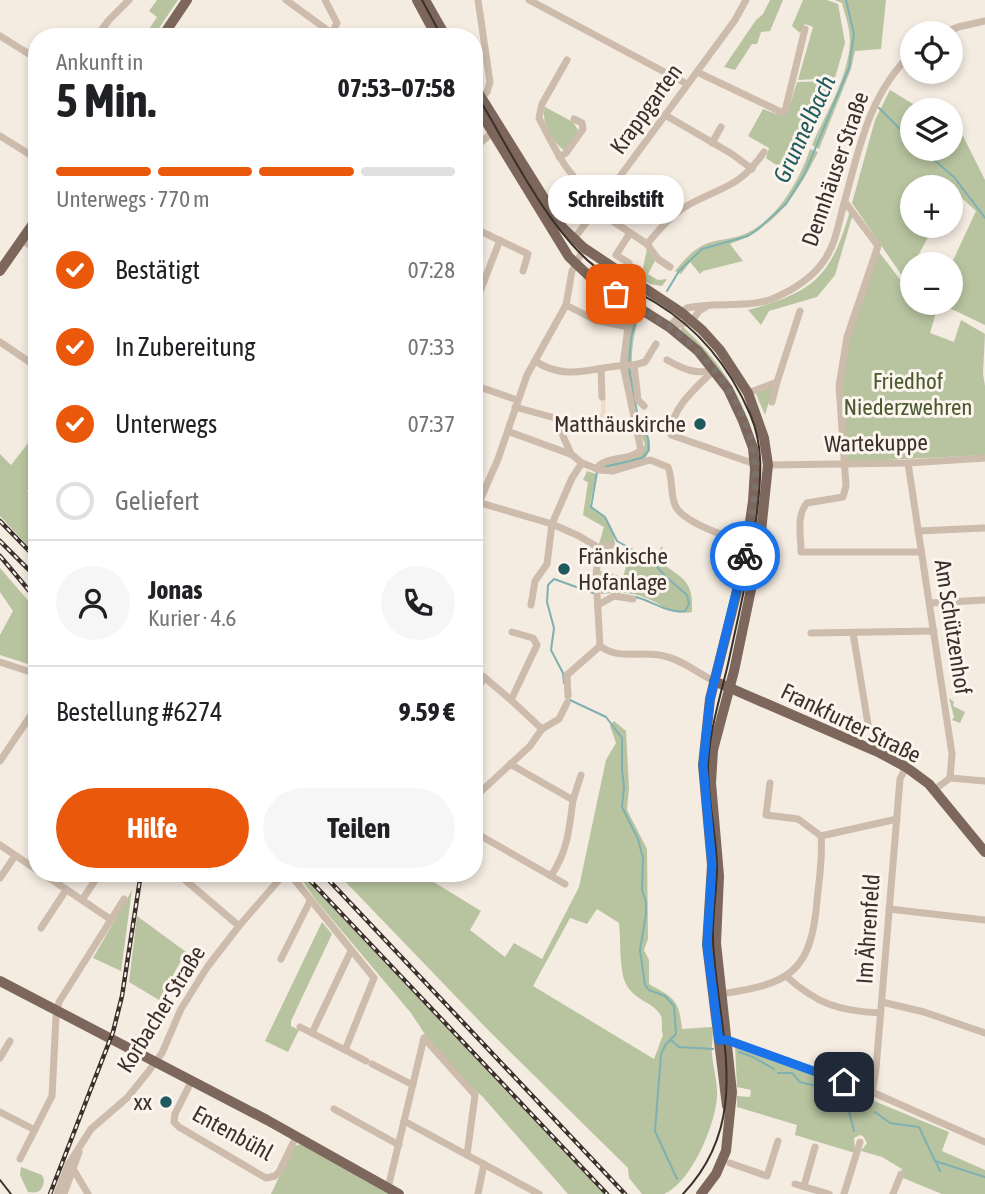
<!DOCTYPE html>
<html lang="de">
<meta charset="utf-8">
<style>
body{margin:0;font-family:"Asap Condensed",sans-serif;background:#f6f6f6;color:#202124;height:100vh;display:flex;flex-direction:column;font-size:26px;white-space:nowrap}
*{box-sizing:border-box;margin:0}
p{font-size:23px;color:#757577}
.icon{flex:none;width:38px;height:38px;fill:none;stroke:currentColor;stroke-width:2;stroke-linecap:round;stroke-linejoin:round}
.map{position:relative;flex:1;overflow:hidden}
.sheet{position:absolute;left:28px;top:28px;width:455px;height:854px;display:flex;flex-direction:column;background:#fff;border-radius:28px;box-shadow:0 4px 10px #0003}
.sheet>*{flex:none}
.buttons{position:absolute;left:900px;top:21px;display:grid;gap:14px}
.buttons a{display:grid;place-items:center;width:63px;height:63px;border-radius:50%;background:#fff;box-shadow:0 4px 10px #0003;font-size:35px}
.pin{position:absolute;display:grid;place-items:center;width:60px;height:60px;color:#fff;margin:-30px;border-radius:14px;box-shadow:0 4px 10px #0006}
.courier{position:absolute;display:grid;place-items:center;width:70px;height:70px;margin:-35px;border:5px solid #1a73e8;border-radius:50%;background:#fff;color:#222;box-shadow:0 2px 9px #0007}
.bubble{position:absolute;height:49px;border-radius:24px;background:#fff;box-shadow:0 4px 10px #0003;font-size:23px;font-weight:700;line-height:49px;text-align:center}
.summary em{font-style:normal;font-weight:700}
.summary div{display:flex;flex-direction:column-reverse}
.summary{display:flex;align-items:center;justify-content:space-between;height:119px;padding:0 28px}
h1{font-size:46px;font-weight:700;line-height:52px}
.bar{display:grid;grid-template-columns:repeat(4,1fr);gap:10px 7px;align-content:center;height:84px;padding:0 28px}
.bar i{height:9px;border-radius:5px;background:#e0e0e0}
.bar .on{background:#ea580c}
.bar p{grid-column:span 4}
.line{display:flex;align-items:center;gap:18px;padding:0 28px;border-top:2px solid #e0e0e0}
.line div{flex:1}
.round{display:grid;place-items:center;flex:none;width:74px;height:74px;border-radius:37px;background:#f6f6f6}
ol{padding:0 28px;list-style:none}
li{display:flex;align-items:center;gap:21px;height:77px}
li p{margin-inline-start:auto}
li .icon{padding:7px;border-radius:50%;background:#ea580c;color:#fff;stroke-width:4}
li:last-child{color:#757577}
li i{width:38px;height:38px;border:4px solid #e0e0e0;border-radius:50%}
.button{display:flex;gap:14px;margin-top:auto;padding:14px 28px}
.button a{flex:1;height:80px;border-radius:42px;background:#ea580c;color:#fff;font-size:28px;font-weight:700;line-height:80px;text-align:center}
.button a+a{background:#f6f6f6;color:#202124}
.map>svg:first-child{display:block}
.green{fill:#b8c4a0;fill-rule:evenodd}
.plaza{fill:#ecdcc8}
.lines{fill:none;stroke-linecap:round;stroke-linejoin:round}
.stream{stroke:#7fb0b2;stroke-width:2}
.minor{stroke:#cdbbac;stroke-width:7}
.major{stroke:#7d675c;stroke-width:10}
.tram{stroke:#3b302b;stroke-width:2}
.rail-casing{stroke:#3b302b;stroke-width:4.5}
.rail{stroke:#fbf5ee;stroke-width:2;stroke-dasharray:5;stroke-linecap:butt}
.done{stroke:#7c716b;stroke-width:7;stroke-dasharray:0 12.6}
.route{stroke:#1a73e8;stroke-width:9}
.poi-dot{fill:#1f5a5e;stroke:#fbf5ee;stroke-width:2.5}
.labels{text-anchor:middle;dominant-baseline:central;stroke-width:6;stroke-linejoin:round;paint-order:stroke}
.street-label{font-size:23px;fill:#3b302b;stroke:#fbf5ee}
.park-label{font-size:23px;fill:#4a5a2e;stroke:#fbf5ee}
.poi-label{font-size:23px;fill:#3b302b;stroke:#fbf5ee;text-anchor:end}
.water-label{font-size:24px;font-style:italic;fill:#1f5a5e;stroke:#fbf5ee}
</style>
<div class="map">
<svg width="985" height="1194" viewBox="0 0 985 1194">
<rect width="100%" height="100%" fill="#f4ebe1"/>
<!-- green -->
<g class="green">
<polygon points="157,0 178,0 153,37 144,37 157,17 149,11"/>
<polygon points="770,0 783,0 770,31 761,32 757,44 752,44 735,70 724,67 756,20 763,14"/>
<polygon points="803,0 827,0 838,4 845,43 835,78 798,80 813,27 805,24 800,33 792,26"/>
<path d="M835,0H886L881,49L855,51L851,69L819,149L812,145C826,113 849,76 850,41C850,28 845,15 842,3Z"/>
<polygon points="834,81 791,175 766,158 769,148 748,136 763,109 779,115 788,111 797,82"/>
<polygon points="890,90 923,110 912,110 912,149 950,149 950,124 956,122 985,180 985,325 939,303 950,303 950,267 976,211 953,190 950,195 950,187 912,187 912,226 934,226 905,280 852,203 875,120"/>
<path d="M545,107L573,122L578,130L565,151C553,143 540,121 545,107Z"/>
<path d="M810,149L818,152C797,194 777,227 730,244L743,261L703,271L700,274L690,262L681,274L675,271C684,260 694,248 708,243C720,239 733,239 745,234C776,221 800,180 810,149Z"/>
<path d="M850,211L853,214L835,275L817,297L769,311L761,325L748,310C814,292 831,277 850,211Z"/>
<polygon points="647,249 656,259 648,274 658,280 667,279 662,286 650,284 633,273 635,271 642,273"/>
<polygon points="879,252 912,295 912,303 924,303 937,309 930,333 954,342 961,320 985,334 983,374 985,386 985,455 846,462 842,385 849,339"/>
<path d="M634,312L640,315C631,339 630,365 634,391C635,400 637,409 639,418C645,435 656,439 646,458L620,467L600,468L601,464L642,454L645,444L636,425L623,365Z"/>
<path d="M682,326C717,358 740,391 754,437L747,421L680,331Z"/>
<polygon points="771,386 773,388 765,415 755,392"/>
<polygon points="29,442 37,448 37,477 27,491 37,502 37,556 0,516 0,454 11,465"/>
<path d="M587,471L596,474L590,504C594,510 598,511 603,516C611,522 613,533 615,543L599,544L604,527L583,515L588,482L583,480Z"/>
<path d="M662,546L667,567C688,581 693,586 692,612C673,616 663,605 646,598C631,591 616,593 601,594L600,571L623,577L628,560L648,567Z"/>
<polygon points="0,568 37,611 37,667 0,655 0,635 13,611 0,592"/>
<polygon points="949,698 954,702 953,706 965,712 960,723 952,720 954,717"/>
<path d="M614,721L626,731L629,788L627,810L647,849L648,939L644,950L649,960V984C674,998 679,999 682,1029L712,1027C714,1036 711,1044 712,1054C713,1068 718,1083 717,1097C715,1126 691,1183 664,1194C658,1194 648,1194 642,1194L629,1178L628,1168L490,1032L337,873H419L481,911L470,930L505,957L514,943L542,959L579,887L606,760L616,743L610,726ZM597,909L619,923C621,939 619,971 626,984C635,1001 651,1001 660,1014C664,1020 660,1028 663,1035L654,1059L533,986L570,918L587,924Z"/>
<polygon points="297,873 300,873 604,1194 568,1194 482,1096 470,1087 426,1036 411,1013 315,899"/>
<polygon points="132,890 121,971 93,958"/>
<polygon points="137,916 186,952 159,1000 129,982"/>
<polygon points="322,922 332,934 291,1021 291,1026 299,1030 288,1052 265,1041"/>
<polygon points="735,1046 865,1092 874,1101 949,1132 942,1151 985,1170 985,1194 942,1194 903,1178 902,1169 882,1157 861,1151 867,1143 863,1136 860,1135 854,1138 855,1153 795,1135 797,1125 737,1107 737,1096 750,1097 751,1090 737,1087"/>
<polygon points="301,1144 391,1194 271,1194 294,1146"/>
<path d="M21,1167L42,1175L44,1180C43,1190 39,1194 28,1192L20,1175Z"/>
</g>
<!-- plaza -->
<g class="plaza">
<polygon points="601,397 605,397 606,414 601,426 597,424 595,419 589,419 590,413 601,413"/>
<polygon points="675,413 671,435 658,433 655,428 659,418"/>
</g>
<g class="lines">
<!-- stream -->
<g class="stream">
<polyline points="879,108 912,141"/>
<polyline points="921,149 954,177 985,218"/>
<polyline points="667,291 679,271 702,249 748,236 757,230 786,204 805,173 849,68 854,34 846,0"/>
<polyline points="629,363 631,338 637,315"/>
<polyline points="604,467 642,458 649,450 648,438 638,418 629,368"/>
<path d="M597,472L591,507L605,517L617,541L651,560L666,577L687,595L689,604L685,611C669,614 652,601 636,597"/>
<polyline points="564,683 563,673 551,650 554,628 547,602 548,585 554,579 596,594"/>
<polyline points="570,700 606,717 622,738 622,770 624,787 622,807 638,839 643,858 642,890 646,902 646,914 640,950 645,985 649,990 665,996 674,1006 676,1034 666,1044 661,1054 655,1131 677,1179"/>
<polyline points="671,1040 679,1047 713,1049"/>
<polyline points="739,1052 753,1057 774,1069"/>
<polyline points="778,1073 792,1073 800,1082 840,1092 865,1108"/>
<polyline points="845,1095 854,1131"/>
<polyline points="875,1112 890,1123 919,1127 935,1161 985,1177"/>
<polyline points="936,1162 940,1171"/>
</g>
<!-- minor -->
<g class="minor">
<polyline points="286,0 337,37"/>
<polyline points="325,0 337,23 332,33"/>
<polyline points="478,0 490,82 487,92 481,97"/>
<polyline points="529,0 687,84"/>
<polyline points="945,33 958,27 985,21"/>
<polyline points="0,36 37,59"/>
<polyline points="96,37 109,20 129,0"/>
<path d="M567,60L542,104L539,118C557,153 568,179 602,202"/>
<polyline points="697,72 781,112 785,111 805,29"/>
<polyline points="665,115 732,154 752,169"/>
<polyline points="0,136 37,159"/>
<polyline points="712,143 721,127"/>
<polyline points="474,148 492,133"/>
<polyline points="559,157 566,153 583,129 582,123 574,119"/>
<path d="M845,202L878,246L847,337L839,386L846,486L843,497L807,503C796,515 801,537 801,552H921"/>
<polyline points="596,210 647,244 658,259 670,267"/>
<polyline points="474,228 528,254 523,271"/>
<polyline points="574,239 735,20 746,0"/>
<polyline points="22,240 37,250"/>
<path d="M647,244C660,229 672,214 690,204C724,186 740,187 764,152"/>
<polyline points="629,263 616,255 630,233"/>
<path d="M566,305L595,320L628,327L623,365L641,450C629,462 606,455 596,469"/>
<polyline points="474,307 500,240"/>
<polyline points="628,327 632,314"/>
<path d="M669,327L687,308C714,301 745,309 772,299C791,291 811,279 823,262C835,246 838,226 843,207C859,150 868,95 912,53"/>
<polyline points="670,327 692,321 699,311 707,306"/>
<polyline points="0,342 37,367"/>
<path d="M667,360C683,369 696,375 713,370"/>
<path d="M535,361C570,384 597,364 634,365L645,362L656,344"/>
<polyline points="634,365 638,400 644,406"/>
<polyline points="601,369 602,397"/>
<path d="M714,370C696,388 674,405 670,432L671,435L755,464"/>
<polyline points="474,385 517,400"/>
<polyline points="748,393 777,382 800,311"/>
<polyline points="772,402 777,382"/>
<path d="M515,407L555,418L571,454L582,463L600,470L613,471L650,460L668,467C673,479 670,492 675,505C681,522 730,538 747,543"/>
<polyline points="510,432 570,454"/>
<polyline points="908,463 952,754 950,778 934,790"/>
<polyline points="768,465 908,463 985,458"/>
<polyline points="474,501 552,524 579,536 599,548 612,545"/>
<polyline points="474,514 498,459 527,375 566,305 572,271 584,248"/>
<polyline points="918,531 985,528"/>
<path d="M599,548L596,576L600,646C620,661 642,650 664,656C683,660 697,673 714,681"/>
<polyline points="930,603 985,600"/>
<polyline points="531,605 535,581 547,564 552,524 572,478 582,463"/>
<polyline points="598,605 614,596 633,599"/>
<polyline points="811,633 934,631"/>
<polyline points="853,633 868,724"/>
<polyline points="0,662 37,674"/>
<polyline points="474,673 484,677 511,700 537,645 533,638 512,632"/>
<polyline points="568,696 567,675 600,646"/>
<polyline points="474,697 484,677"/>
<polyline points="511,700 542,729"/>
<polyline points="28,720 37,726"/>
<polyline points="0,761 37,706"/>
<path d="M510,764L573,800C569,830 568,850 551,876"/>
<polyline points="950,778 985,781"/>
<polyline points="770,783 766,815 798,819 821,836"/>
<polyline points="474,798 530,746 542,729 559,719 567,703"/>
<polyline points="573,800 581,775"/>
<polyline points="474,832 565,884"/>
<polyline points="0,845 37,870"/>
<polyline points="42,873 110,919"/>
<polyline points="177,873 239,926"/>
<polyline points="289,873 374,978 345,1050 300,1027"/>
<polyline points="0,878 15,856"/>
<polyline points="82,900 100,873"/>
<polyline points="889,909 985,920"/>
<polyline points="41,928 66,890"/>
<polyline points="281,959 310,901"/>
<path d="M786,976C817,1004 839,1011 880,1013"/>
<path d="M721,994C789,984 811,973 817,901C819,879 823,858 821,836L897,819"/>
<polyline points="882,1002 924,1012 985,1033"/>
<polyline points="312,1033 351,951"/>
<polyline points="424,1038 475,1095 467,1155"/>
<polyline points="725,1040 863,1088 985,1142"/>
<polyline points="345,1050 366,1061"/>
<polyline points="0,1058 10,1041"/>
<polyline points="372,1064 413,1085"/>
<polyline points="191,1082 175,1114 174,1122 179,1127 266,1178 275,1176 279,1172 296,1137"/>
<polyline points="872,1094 876,1069 900,779 906,767"/>
<polyline points="334,1109 399,1145"/>
<polyline points="0,1112 35,1130"/>
<polyline points="404,1121 539,1194"/>
<polyline points="20,1159 52,1096 56,1017 59,1002 124,899"/>
<polyline points="730,1163 767,1176 778,1141"/>
<polyline points="72,1167 88,1194"/>
<polyline points="795,1184 829,1194"/>
<polyline points="804,1186 815,1147"/>
<polyline points="388,1188 424,1038"/>
<polyline points="57,1194 68,1165 91,1129 127,1098 148,1072 162,1053 181,1009 208,966 239,926 285,873"/>
<polyline points="64,1194 79,1152"/>
<polyline points="478,1194 484,1164"/>
<polyline points="844,1194 860,1142"/>
<polyline points="893,1194 901,1174"/>
</g>
<!-- major -->
<g class="major">
<polyline points="417,0 437,37"/>
<polyline points="425,0 446,37"/>
<polyline points="162,37 187,0"/>
<polyline points="474,86 562,227 584,248 682,313 702,330 720,350 748,393 764,438 768,465 759,551 734,671 713,750 711,783 719,876 716,943 732,1092 726,1151 716,1174 701,1194"/>
<polyline points="474,102 569,257 590,277 669,327 698,351 728,389 743,421 753,448 755,469 753,501 744,563 710,699 703,765 712,865 707,945 727,1106"/>
<polyline points="0,271 37,218"/>
<polyline points="714,681 880,753 906,767 929,784 985,852"/>
<polyline points="0,981 267,1120 399,1194"/>
</g>
<!-- tram -->
<g class="tram">
<polyline points="422,0 442,37"/>
<path d="M474,90C506,143 540,214 583,256C603,276 631,288 656,303C699,329 730,368 750,414C764,446 761,478 757,512C751,563 739,613 728,664C720,698 709,732 708,767C708,800 716,833 717,866C717,891 712,915 713,940C717,1031 755,1118 683,1194"/>
<polyline points="0,1180 11,1194"/>
</g>
<defs>
<g id="rail">
<polyline points="0,521 37,559"/>
<polyline points="0,541 37,578"/>
<polyline points="0,556 37,600"/>
<polyline points="303,873 607,1194"/>
<polyline points="322,873 625,1194"/>
<polyline points="50,1194 113,1032 122,996 141,873"/>
</g>
</defs>
<!-- rail casing -->
<use href="#rail" class="rail-casing"/>
<!-- rail -->
<use href="#rail" class="rail"/>
</g>
<g class="lines">
<!-- done -->
<path class="done" d="M616,294C637,307 660,319 679,334C717,364 752,416 755,466C757,495 750,527 745,556"/>
<!-- route -->
<polyline class="route" points="745,556 710,699 703,765 712,865 707,945 719,1040 727,1040 844,1082"/>
</g>
<!-- markers -->
<g class="poi-dot">
<circle cx="700" cy="424" r="7"/>
<circle cx="564" cy="569" r="7"/>
<circle cx="166" cy="1102" r="7"/>
</g>
<g class="labels">
<!-- street labels -->
<g class="street-label">
<text transform="translate(646 109) rotate(-54)">Krappgarten</text>
<text transform="translate(835 169) rotate(-71)">Dennhäuser Straße</text>
<text transform="translate(876 443) rotate(-1)">Wartekuppe</text>
<text transform="translate(953 627) rotate(81)">Am Schützenhof</text>
<text transform="translate(851 723) rotate(26)">Frankfurter Straße</text>
<text transform="translate(868 929) rotate(-86)">Im Ährenfeld</text>
<text transform="translate(161 1009) rotate(-58)">Korbacher Straße</text>
<text transform="translate(233 1133) rotate(29)">Entenbühl</text>
</g>
<!-- park labels -->
<g class="park-label">
<text x="908" y="381">Friedhof<tspan x="908" dy="26">Niederzwehren</tspan></text>
</g>
<!-- poi labels -->
<g class="poi-label">
<text x="686" y="424">Matthäuskirche</text>
<text x="578" y="556" text-anchor="start">Fränkische<tspan x="578" dy="26">Hofanlage</tspan></text>
<text x="152" y="1102">xx</text>
</g>
<!-- water labels -->
<g class="water-label">
<text transform="translate(804 129) rotate(-65)">Grunnelbach</text>
</g>
</g>
</svg>
<div class="buttons">
<a><svg class="icon" aria-label="locate" viewBox="0 0 24 24"><circle cx="12" cy="12" r="6"/><path d="M12 2v4M12 18v4M2 12h4M18 12h4"/></svg></a>
<a><svg class="icon" aria-label="layers" viewBox="0 0 24 24"><path d="M12 4l9 5-9 5-9-5zM3 14l9 5 9-5"/></svg></a>
<a>+</a>
<a>−</a>
</div>
<div class="pin" style="left:616px;top:294px;background:#ea580c"><svg class="icon" aria-label="bag" viewBox="0 0 24 24"><path d="M5 8h14l-1 12H6zM9 8a3 3 0 0 1 6 0"/></svg></div>
<div class="pin" style="left:844px;top:1082px;background:#1f2937"><svg class="icon" aria-label="home" viewBox="0 0 24 24"><path d="M3 11l9-7 9 7M6 9v11h12V9"/></svg></div>
<div class="courier" style="left:745px;top:556px"><svg class="icon" aria-label="bike" viewBox="0 0 24 24"><circle cx="6" cy="16" r="4"/><circle cx="18" cy="16" r="4"/><path d="M6 16l4-8h5l3 8M10 8l3 8H6M13 5h3"/></svg></div>
<div class="bubble" style="left:548px;top:175px;width:136px">Schreibstift</div>
<section class="sheet">
<div class="summary"><div><h1>5 Min.</h1><p>Ankunft in</p></div><em>07:53–07:58</em></div>
<div class="bar"><i class="on"></i><i class="on"></i><i class="on"></i><i></i><p>Unterwegs · 770 m</p></div>
<ol>
<li><svg class="icon" aria-label="check" viewBox="0 0 24 24"><path d="M5 12l5 5 9-10"/></svg>Bestätigt<p>07:28</p></li>
<li><svg class="icon" aria-label="check" viewBox="0 0 24 24"><path d="M5 12l5 5 9-10"/></svg>In Zubereitung<p>07:33</p></li>
<li><svg class="icon" aria-label="check" viewBox="0 0 24 24"><path d="M5 12l5 5 9-10"/></svg>Unterwegs<p>07:37</p></li>
<li><i></i>Geliefert</li>
</ol>
<div class="line" style="height:126px"><a class="round"><svg class="icon" aria-label="person" viewBox="0 0 24 24"><circle cx="12" cy="8" r="4"/><path d="M4 21q1-7 8-7t8 7"/></svg></a><div><b>Jonas</b><p>Kurier · 4.6</p></div><a class="round"><svg class="icon" aria-label="phone" viewBox="0 0 24 24"><path d="M5 4h4l2 5-3 2q2 4 5 5l2-3 5 2v4C11 20 4 13 5 4z"/></svg></a></div>
<div class="line" style="height:91px"><div>Bestellung #6274</div><b>9.59 €</b></div>
<div class="button"><a>Hilfe</a><a>Teilen</a></div>
</section>
</div>
